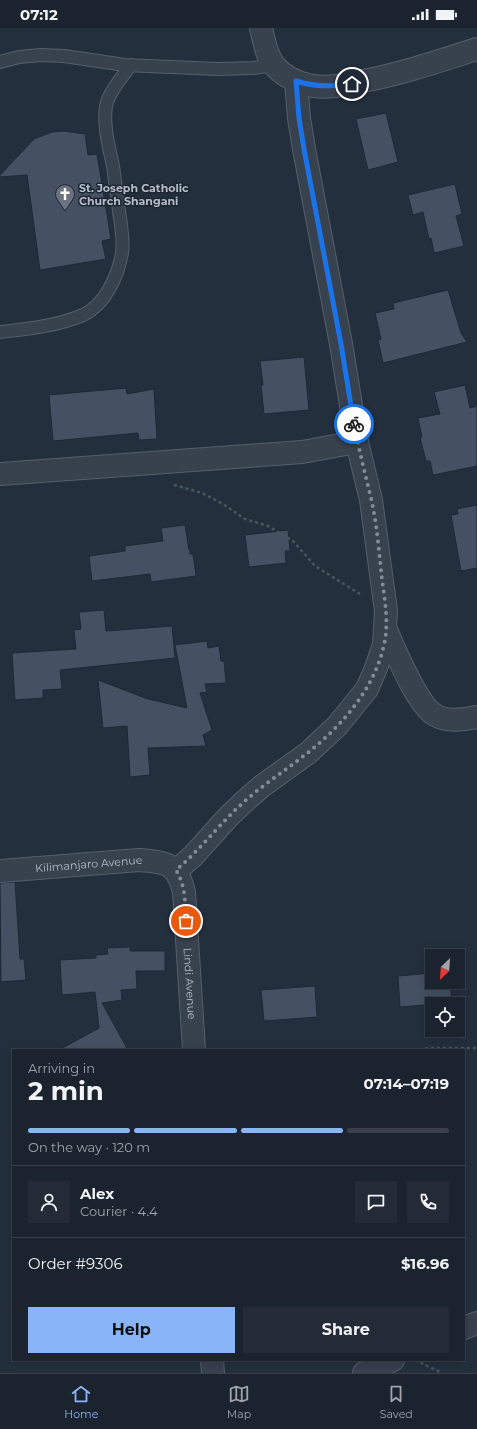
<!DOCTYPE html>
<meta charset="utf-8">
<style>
body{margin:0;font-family:Montserrat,sans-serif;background:#242b36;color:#f1f3f6;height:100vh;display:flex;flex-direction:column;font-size:15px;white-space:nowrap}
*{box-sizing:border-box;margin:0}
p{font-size:13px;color:#a0a4aa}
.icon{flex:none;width:22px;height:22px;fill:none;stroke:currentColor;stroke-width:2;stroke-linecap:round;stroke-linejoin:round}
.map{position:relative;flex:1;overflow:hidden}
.panel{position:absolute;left:12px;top:1021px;width:453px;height:312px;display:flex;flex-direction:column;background:#1b232e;border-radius:0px;box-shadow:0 2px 10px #0003,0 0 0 1px #39404a}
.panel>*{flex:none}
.needle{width:26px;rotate:205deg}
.tools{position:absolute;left:425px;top:921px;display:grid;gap:8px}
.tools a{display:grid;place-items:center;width:40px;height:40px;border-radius:0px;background:#1b232e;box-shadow:0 2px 10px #0003,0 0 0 1px #39404a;font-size:20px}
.pin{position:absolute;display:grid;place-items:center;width:34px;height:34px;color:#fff;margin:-17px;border:2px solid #fff;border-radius:50%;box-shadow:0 1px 4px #0007}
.courier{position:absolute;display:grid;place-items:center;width:40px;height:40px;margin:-20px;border:3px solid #1a73e8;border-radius:50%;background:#fff;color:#222;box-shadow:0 1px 5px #0007}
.overview em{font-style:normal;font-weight:700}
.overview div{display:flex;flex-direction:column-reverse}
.overview{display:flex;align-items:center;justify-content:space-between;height:68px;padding:0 16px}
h1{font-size:26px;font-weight:700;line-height:30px}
.bar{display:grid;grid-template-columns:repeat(4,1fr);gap:6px 4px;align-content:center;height:48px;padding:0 16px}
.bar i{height:5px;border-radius:3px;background:#39404a}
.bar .on{background:#8ab4f8}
.bar p{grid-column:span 4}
.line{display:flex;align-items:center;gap:10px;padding:0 16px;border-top:1px solid #39404a}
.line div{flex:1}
.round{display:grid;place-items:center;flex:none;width:42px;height:42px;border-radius:0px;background:#242b36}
.cta{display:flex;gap:8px;margin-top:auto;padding:8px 16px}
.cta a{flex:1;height:46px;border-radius:0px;background:#8ab4f8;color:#111;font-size:16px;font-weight:700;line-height:46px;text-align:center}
.cta a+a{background:#242b36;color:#f1f3f6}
.status{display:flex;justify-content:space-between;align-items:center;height:28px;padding:0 20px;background:#1b232e;direction:ltr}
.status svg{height:11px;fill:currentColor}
.tabs{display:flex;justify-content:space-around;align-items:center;height:56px;border-top:1px solid #39404a;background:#1b232e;font-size:11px;color:#a0a4aa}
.tabs a{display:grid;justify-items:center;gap:2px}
.tabs .on{color:#8ab4f8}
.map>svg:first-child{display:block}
.building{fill:#455162;stroke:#1f2835}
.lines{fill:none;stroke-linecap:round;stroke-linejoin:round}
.lane-casing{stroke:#565f6c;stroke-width:14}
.street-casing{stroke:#565f6c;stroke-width:24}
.path{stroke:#44595c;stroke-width:2.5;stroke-dasharray:3 3;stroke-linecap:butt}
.lane{stroke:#38414e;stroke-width:12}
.street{stroke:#38414e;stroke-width:22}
.done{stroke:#828b98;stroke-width:4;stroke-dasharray:0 7.2}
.route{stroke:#1a73e8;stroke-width:5}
.labels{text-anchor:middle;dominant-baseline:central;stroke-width:3;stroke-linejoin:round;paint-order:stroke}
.poi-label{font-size:11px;font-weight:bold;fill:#b4bcc9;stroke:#1d2633;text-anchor:start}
.street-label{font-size:11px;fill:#b4bcc9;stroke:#1d2633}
</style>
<div class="status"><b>07:12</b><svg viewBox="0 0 49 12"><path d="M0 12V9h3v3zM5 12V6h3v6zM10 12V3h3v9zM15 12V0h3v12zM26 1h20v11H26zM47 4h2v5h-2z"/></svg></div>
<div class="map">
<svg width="477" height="1345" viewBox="0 0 477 1345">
<rect width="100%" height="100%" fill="#242f3e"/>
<!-- building -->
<g class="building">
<polygon points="386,85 398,134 368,142 356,91"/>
<polygon points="64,103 85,106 88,127 97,126 111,211 102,213 106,231 40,242 27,147 0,149 0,147 34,111 52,104"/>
<polygon points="455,156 462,186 456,188 464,218 434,225 431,210 429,211 423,184 413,187 408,167"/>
<polygon points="448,262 461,305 467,314 383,335 378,312 381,311 375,285 394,281 393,275"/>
<polygon points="304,329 309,382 264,386 261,357 263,357 260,333"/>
<polygon points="465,357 470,380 477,378 477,438 433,447 430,433 426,433 420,410 422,409 418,390 440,386 434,364"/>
<polygon points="126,360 127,366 154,361 157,411 139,412 138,405 53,413 49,367"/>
<polygon points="477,477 477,540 461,543 451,487 458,486 457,481"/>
<polygon points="185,497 189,522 190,522 190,526 193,526 196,548 151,554 150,546 92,553 89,528 125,523 125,518 163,513 161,500"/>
<polygon points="288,502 290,523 285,523 286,535 249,539 245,507"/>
<polygon points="104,582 106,603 172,598 175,630 60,642 62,661 43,662 43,670 15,672 12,625 76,621 74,602 81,601 79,584"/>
<polygon points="207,613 208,620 219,618 221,633 224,633 226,655 205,656 207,664 200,665 212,702 203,707 206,718 148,720 150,747 130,749 127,698 103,700 98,652 148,671 187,680 175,617"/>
<polygon points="15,854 20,931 24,931 26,952 1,954 0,855"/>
<polygon points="130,919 130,923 165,923 165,943 136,943 137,961 121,962 122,972 102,975 128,1022 59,1022 99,1000 95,964 62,967 60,932 96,930 96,927 108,926 107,920"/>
<polygon points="432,945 432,954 450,954 452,975 400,979 398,948"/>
<polygon points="315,958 317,989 264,993 261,962"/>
</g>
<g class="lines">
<defs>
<g id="lane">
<polyline points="0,34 19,29 41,27 64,28 125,37 217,41 253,40 274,37"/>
<path d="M0,304C28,301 57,298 83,287C105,277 118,248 122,225C124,212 121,197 119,183C117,168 115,153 113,138C109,119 103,98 106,78C109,64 122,49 131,37"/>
</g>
<g id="street">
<path d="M261,0C264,12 266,27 274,37C282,47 296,54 308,57C326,61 345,57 363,53C401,46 439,33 477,21"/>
<polyline points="0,446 302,424 357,414"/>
<path d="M386,602C395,622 417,677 435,687C446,694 465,692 477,689"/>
<path id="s1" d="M0,843L139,832C166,834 177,835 184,864L194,1022"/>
<polyline points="176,843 193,828 229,788 246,772 262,758 308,725 337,698 367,661 376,640 384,617 386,583 371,472 357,414 341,316 304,121 299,90 296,53"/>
<polyline points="464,1300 477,1295"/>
<polyline points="212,1332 213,1345"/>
<polyline points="364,1345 393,1332"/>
</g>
</defs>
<!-- lane casing -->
<use href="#lane" class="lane-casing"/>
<!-- street casing -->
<use href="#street" class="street-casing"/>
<!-- path -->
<g class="path">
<polyline points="174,457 202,465 223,476 245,491 268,498 293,513 315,538 360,566"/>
<polyline points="413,1022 430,1020 477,1020"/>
<polyline points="415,1332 442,1345"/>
</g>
<!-- lane -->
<use href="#lane" class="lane"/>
<!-- street -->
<use href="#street" class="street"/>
</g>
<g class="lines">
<!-- done -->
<path class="done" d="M186,893C185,876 186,858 176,842C201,821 221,794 246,772C262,758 280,746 297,733C335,705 373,666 384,617C389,596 385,573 382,551C379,524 377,496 371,470C365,446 359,421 354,396"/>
<!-- route -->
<path class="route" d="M352,56C333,59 315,59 296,53L299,90L304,121L341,316L354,396"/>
</g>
<!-- icons -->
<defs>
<symbol id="church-pin" viewBox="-11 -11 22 30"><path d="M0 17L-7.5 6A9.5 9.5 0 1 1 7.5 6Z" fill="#6b7280" stroke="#1d2633"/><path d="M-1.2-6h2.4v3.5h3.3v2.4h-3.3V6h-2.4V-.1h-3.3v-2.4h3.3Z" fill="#fff"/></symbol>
</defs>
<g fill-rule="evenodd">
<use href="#church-pin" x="54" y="155" width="22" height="30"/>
</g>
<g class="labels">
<!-- poi labels -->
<g class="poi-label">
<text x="79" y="160">St. Joseph Catholic<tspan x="79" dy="13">Church Shangani</tspan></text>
</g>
<!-- street labels -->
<g class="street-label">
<text stroke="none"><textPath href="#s1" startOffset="89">Kilimanjaro Avenue</textPath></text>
<text stroke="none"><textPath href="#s1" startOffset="293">Lindi Avenue</textPath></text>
</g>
</g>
</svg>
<div class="tools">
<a><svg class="needle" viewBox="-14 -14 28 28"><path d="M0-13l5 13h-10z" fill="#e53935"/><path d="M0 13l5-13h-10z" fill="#a0a4aa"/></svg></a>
<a><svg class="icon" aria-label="locate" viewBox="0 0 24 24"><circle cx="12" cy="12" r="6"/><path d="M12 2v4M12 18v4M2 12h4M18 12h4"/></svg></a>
</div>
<div class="pin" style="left:186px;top:893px;background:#ea580c"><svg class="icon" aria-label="bag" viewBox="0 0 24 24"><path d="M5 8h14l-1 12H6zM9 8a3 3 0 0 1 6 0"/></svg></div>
<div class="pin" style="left:352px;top:56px;background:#1f2937"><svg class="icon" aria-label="home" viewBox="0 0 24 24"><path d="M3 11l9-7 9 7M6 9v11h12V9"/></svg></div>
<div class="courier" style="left:354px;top:396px"><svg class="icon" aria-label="bike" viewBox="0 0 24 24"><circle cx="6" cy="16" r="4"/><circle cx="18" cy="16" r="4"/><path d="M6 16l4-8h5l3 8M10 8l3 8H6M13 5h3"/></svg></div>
<section class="panel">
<div class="overview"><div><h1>2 min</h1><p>Arriving in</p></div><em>07:14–07:19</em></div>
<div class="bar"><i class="on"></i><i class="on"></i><i class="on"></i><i></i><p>On the way · 120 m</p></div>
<div class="line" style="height:72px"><a class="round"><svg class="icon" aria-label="person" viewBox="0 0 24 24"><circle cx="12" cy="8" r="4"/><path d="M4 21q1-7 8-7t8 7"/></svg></a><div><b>Alex</b><p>Courier · 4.4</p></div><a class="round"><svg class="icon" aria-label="chat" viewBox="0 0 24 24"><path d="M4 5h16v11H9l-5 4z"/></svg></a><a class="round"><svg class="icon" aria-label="phone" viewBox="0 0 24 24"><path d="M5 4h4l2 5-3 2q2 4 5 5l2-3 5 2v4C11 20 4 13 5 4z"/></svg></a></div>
<div class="line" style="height:52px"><div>Order #9306</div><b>$16.96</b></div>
<div class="cta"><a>Help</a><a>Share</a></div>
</section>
</div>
<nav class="tabs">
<a class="on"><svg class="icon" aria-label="home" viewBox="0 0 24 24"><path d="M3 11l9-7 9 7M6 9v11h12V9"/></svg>Home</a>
<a><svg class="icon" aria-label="map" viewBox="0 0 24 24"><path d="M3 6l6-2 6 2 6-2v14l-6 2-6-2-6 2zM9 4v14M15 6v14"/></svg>Map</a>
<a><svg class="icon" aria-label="saved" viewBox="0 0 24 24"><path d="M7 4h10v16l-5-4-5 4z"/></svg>Saved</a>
</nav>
